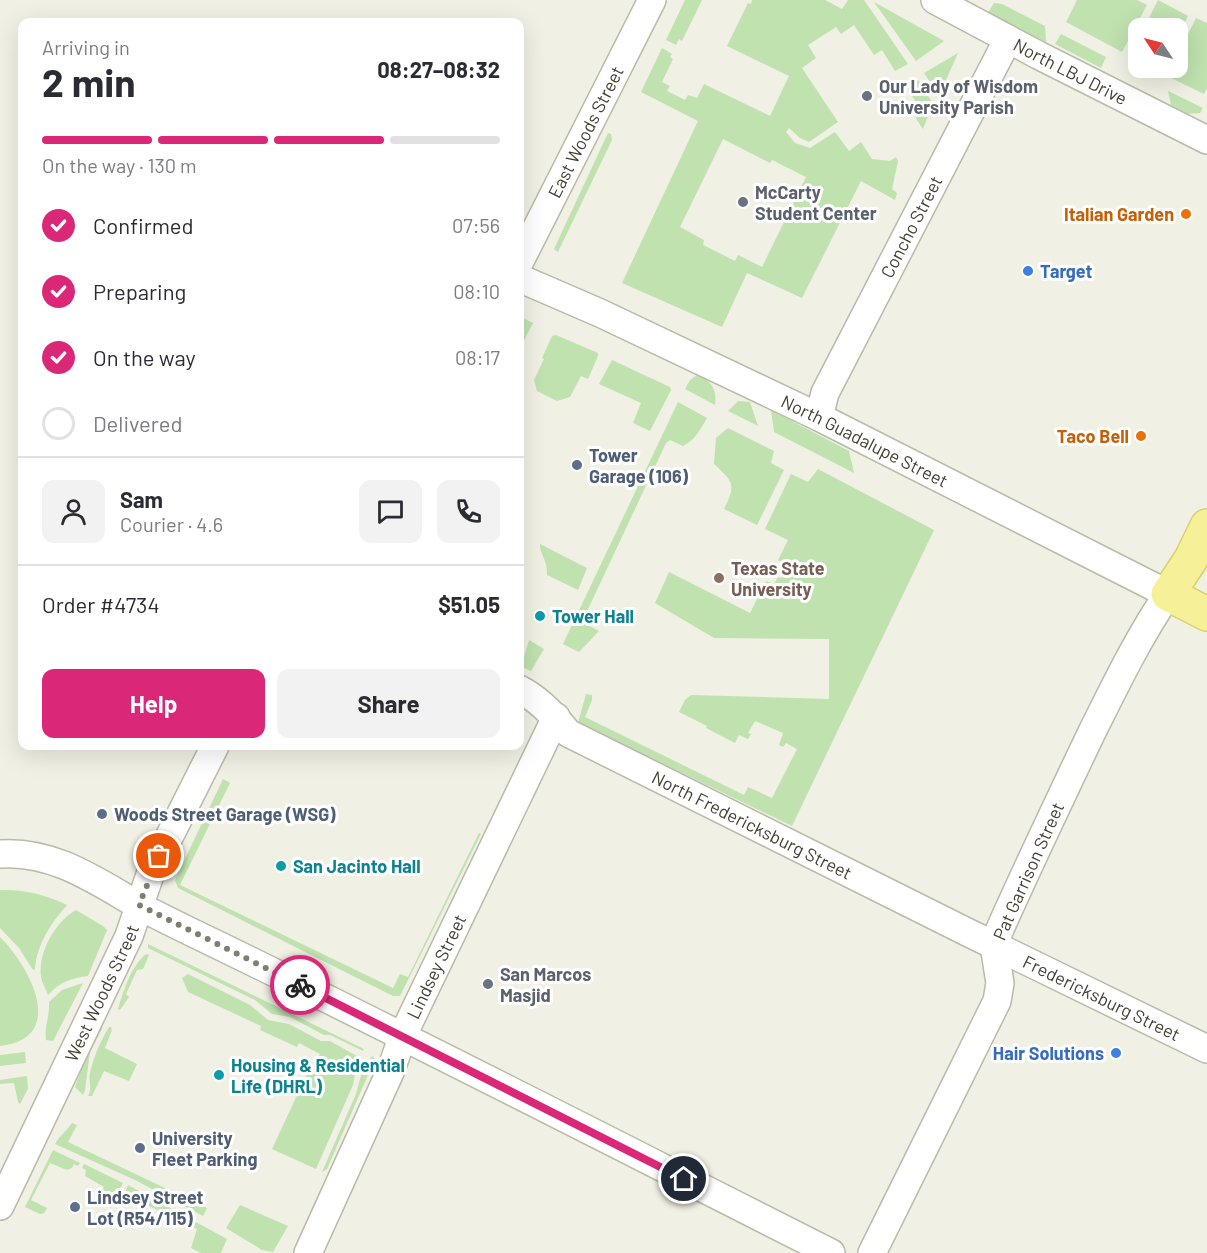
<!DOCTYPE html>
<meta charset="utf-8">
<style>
body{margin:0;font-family:Barlow,sans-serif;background:#f2f2f3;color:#2b2b33;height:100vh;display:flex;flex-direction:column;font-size:22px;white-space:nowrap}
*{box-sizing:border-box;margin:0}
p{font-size:20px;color:#7c7c81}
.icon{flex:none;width:33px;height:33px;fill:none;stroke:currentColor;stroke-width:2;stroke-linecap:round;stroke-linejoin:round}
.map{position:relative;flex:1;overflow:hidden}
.panel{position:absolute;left:18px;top:18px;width:506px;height:732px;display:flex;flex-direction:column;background:#fff;border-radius:12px;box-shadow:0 6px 24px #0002}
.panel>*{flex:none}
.needle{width:39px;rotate:305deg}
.buttons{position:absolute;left:1128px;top:18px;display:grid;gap:12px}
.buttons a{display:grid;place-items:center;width:60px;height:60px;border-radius:12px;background:#fff;box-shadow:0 6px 24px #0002;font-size:30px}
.pin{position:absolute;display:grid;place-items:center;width:51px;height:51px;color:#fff;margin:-26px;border:3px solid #fff;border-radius:50%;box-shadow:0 2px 6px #0007}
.courier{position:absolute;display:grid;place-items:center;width:60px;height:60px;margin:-30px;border:4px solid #db2777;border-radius:50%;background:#fff;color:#222;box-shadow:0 2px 8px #0007}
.summary em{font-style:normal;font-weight:700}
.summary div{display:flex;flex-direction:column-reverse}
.summary{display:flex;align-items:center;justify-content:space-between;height:102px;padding:0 24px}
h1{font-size:39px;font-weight:700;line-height:45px}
.bar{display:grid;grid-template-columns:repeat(4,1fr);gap:9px 6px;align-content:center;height:72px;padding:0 24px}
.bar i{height:8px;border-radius:4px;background:#e1e1e2}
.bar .current{background:#db2777}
.bar p{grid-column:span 4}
.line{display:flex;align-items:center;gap:15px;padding:0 24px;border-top:2px solid #e1e1e2}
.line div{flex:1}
.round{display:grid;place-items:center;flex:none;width:63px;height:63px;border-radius:12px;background:#f2f2f3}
ol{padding:0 24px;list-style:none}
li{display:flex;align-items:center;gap:18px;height:66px}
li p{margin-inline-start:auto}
li .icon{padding:6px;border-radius:50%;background:#db2777;color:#fff;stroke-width:4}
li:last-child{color:#7c7c81}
li i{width:33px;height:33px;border:3px solid #e1e1e2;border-radius:50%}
.button{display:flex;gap:12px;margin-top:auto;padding:12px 24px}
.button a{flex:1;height:69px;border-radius:12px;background:#db2777;color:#fff;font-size:24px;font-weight:700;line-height:69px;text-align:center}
.button a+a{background:#f2f2f3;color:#2b2b33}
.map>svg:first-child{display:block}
.green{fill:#bfe2af;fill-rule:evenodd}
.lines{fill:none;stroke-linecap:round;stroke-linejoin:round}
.minor-casing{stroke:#bbb9a7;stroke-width:30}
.major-casing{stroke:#d9d269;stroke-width:36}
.minor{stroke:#fff;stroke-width:27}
.major{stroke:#f6f198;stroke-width:33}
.done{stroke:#7f7e72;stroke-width:6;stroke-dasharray:0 10.8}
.route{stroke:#db2777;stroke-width:8}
.worship-dot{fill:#6b7280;stroke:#fff;stroke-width:2}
.food-dot{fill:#e8710a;stroke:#fff;stroke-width:2}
.shop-dot{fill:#3f7fe0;stroke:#fff;stroke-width:2}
.service-dot{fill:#5c6f8a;stroke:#fff;stroke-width:2}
.education-dot{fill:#8d6e63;stroke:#fff;stroke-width:2}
.culture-dot{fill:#0f9aa8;stroke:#fff;stroke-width:2}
.labels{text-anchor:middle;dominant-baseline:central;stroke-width:6;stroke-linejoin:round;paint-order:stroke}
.street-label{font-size:18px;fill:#424034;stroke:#fff}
.worship-label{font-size:18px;font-weight:bold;fill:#5b616d;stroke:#fff;text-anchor:start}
.food-label{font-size:18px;font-weight:bold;fill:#c56008;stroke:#fff;text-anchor:end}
.shop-label{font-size:18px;font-weight:bold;fill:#366cbe;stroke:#fff;text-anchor:start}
.service-label{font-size:18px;font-weight:bold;fill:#4e5e75;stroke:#fff;text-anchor:start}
.education-label{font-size:18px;font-weight:bold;fill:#785e54;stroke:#fff;text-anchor:start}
.culture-label{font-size:18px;font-weight:bold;fill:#0d838f;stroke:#fff;text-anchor:start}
</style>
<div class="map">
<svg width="1207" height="1253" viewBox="0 0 1207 1253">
<rect width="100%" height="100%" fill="#f0f0e4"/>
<!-- green -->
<g class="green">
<polygon points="685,0 702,0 682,41 679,39 676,45 666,40"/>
<path d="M752,0H825L842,9L848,0H864L908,64L895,71L882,50L874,55L854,25L841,34L836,27L808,45L816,58L802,68L838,122L809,142L800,138L789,128L786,132L795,143L810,148L835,132L849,151L861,142L872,159L890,161L896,157L898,161L892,189L897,193L895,200L861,181L802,298L747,273L722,327L622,283L698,121L641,92L662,48L672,54L670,57L673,59L662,82L670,86L667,91L685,100L688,95L697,98L704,84L770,116L789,76L727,46L748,3L751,4ZM723,139L770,163L772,160L806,177L762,267L738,255L735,261L703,245L704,240L680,227Z"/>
<polygon points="1077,0 1137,0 1147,5 1122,52 1066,22"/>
<polygon points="1158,0 1188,16 1178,36 1178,28 1144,28"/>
<polygon points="874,2 944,41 916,61"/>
<polygon points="994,3 1002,4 1045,26 1046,42 988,13"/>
<polygon points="1196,18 1207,23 1207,88 1204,94 1167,76 1171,68 1178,68 1178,55"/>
<polygon points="1061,34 1106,57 1101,68 1055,44"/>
<polygon points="958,53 939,96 924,73"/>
<polygon points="918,80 933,104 923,129 911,111 918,105 906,87"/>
<polygon points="1168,91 1203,108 1200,113 1188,114 1171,105"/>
<polygon points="608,133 611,134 612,140 558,252 554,249"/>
<polygon points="519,316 533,323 520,348 519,347"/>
<polygon points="556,335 598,353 598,356 588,379 581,376 570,397 557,401 537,391 534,380 544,359 542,358 552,336"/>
<polygon points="612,360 670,387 671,390 650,431 633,423 641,403 599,384"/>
<path d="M697,375C712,381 717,390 715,405L685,389L690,380Z"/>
<polygon points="738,401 750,402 758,426 728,411"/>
<path d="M678,402L707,418C700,430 695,440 683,446L670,440L666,443L582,622L599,631L579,652L563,644Z"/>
<polygon points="771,410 849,451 854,473 774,432"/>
<path d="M728,428L774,451L771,463L784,470L757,525L724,509C736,485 734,482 714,464L716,438Z"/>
<polygon points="818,469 934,530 792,826 578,723 586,694 592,695 592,700 585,717 744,795 748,787 772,798 797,749 786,743 783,747 779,745 783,733 755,721 748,733 751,734 748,739 739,735 735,743 706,728 707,726 679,712 685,700 691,695 829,699 829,639 714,638 655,603 669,572 750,613 766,581 774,584 778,577 781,578 787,565 778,560 788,540 765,529 791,474 808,482"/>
<path d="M540,544L587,568L578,590L547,575C548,560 539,553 540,544Z"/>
<polygon points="529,640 544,649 531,671 524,668 523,660"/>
<polygon points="223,779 230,783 180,885 393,988 400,974 408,977 479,833 481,834 400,996 393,996 178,888 175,880"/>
<path d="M0,890C23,889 47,895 67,905C51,923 37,944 35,969L33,970L19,948L0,928Z"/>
<path d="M76,910L103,926L107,930L88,976C71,978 60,982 48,995C46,989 42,983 41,977C38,952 55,922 76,910Z"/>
<path d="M0,937C29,966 69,1038 0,1046Z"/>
<polygon points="148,944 364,1049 363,1051 330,1035 324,1035 290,1017 272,1014 255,1000 148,948"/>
<path d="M146,954L149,955L143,969L137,970L126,994L129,997L120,1010L118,1009C124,990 130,968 146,954Z"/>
<polygon points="188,974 250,1005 268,1020 289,1024 321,1041 330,1041 362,1059 356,1068 353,1085 316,1169 272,1149 307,1074 310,1075 320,1054 299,1043 297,1047 260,1030 261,1026 188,992 182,978"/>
<path d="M83,983L53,1041L46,1040C44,1026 50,1016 49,1002L62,990Z"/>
<polygon points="103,1027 90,1052 85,1090 83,1095 75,1087 85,1058 97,1032"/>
<path d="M109,1027H111L112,1030L105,1048L137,1064L129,1081L104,1071L92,1096H88C93,1089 88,1081 90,1073C94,1056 100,1042 109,1027Z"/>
<polygon points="25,1052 26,1063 0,1066 0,1055"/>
<polygon points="372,1056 375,1059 327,1169 322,1172 356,1094 362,1072"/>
<polygon points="27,1076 28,1089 20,1104 18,1102 14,1083 0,1084 0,1080"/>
<path d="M72,1123L77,1125L68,1142L207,1208L203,1216L135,1180L55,1144C59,1136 67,1131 72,1123Z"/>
<polygon points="53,1150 80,1163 78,1166 74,1164 72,1168 67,1170 50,1163 31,1200 47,1208 44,1213 40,1214 25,1207"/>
<polygon points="84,1164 123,1183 111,1208 97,1201 104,1187 85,1176 86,1170 82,1168"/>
<polygon points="128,1185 227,1239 221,1253 201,1253 191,1248 197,1229 124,1194"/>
<polygon points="240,1205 288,1226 273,1252 262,1250 226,1228"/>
</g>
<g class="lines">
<defs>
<g id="minor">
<path id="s1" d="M935,0L1040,56L1207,140"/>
<path id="s2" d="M519,263L652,0"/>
<path id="s3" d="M519,278L600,313L819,417L1168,594C1138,638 1115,686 1091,734C1060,799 1029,864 1000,929L994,945L1000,983L997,1001L872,1253"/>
<path id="s4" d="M819,417L825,393L1008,39"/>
<path id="s5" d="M519,689C539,699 554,715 568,733L967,932L1207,1049"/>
<path d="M0,854C55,850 99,883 145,909C170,922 195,934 220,946C425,1046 627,1150 831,1253"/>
<path id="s6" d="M0,1206L129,936L150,875L215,746"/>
<path id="s7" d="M308,1253L391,1070L403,1035L556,717"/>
</g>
<polyline id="major" points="1207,526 1191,559 1168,594 1207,614"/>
</defs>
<!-- minor casing -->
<use href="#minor" class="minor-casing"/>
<!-- major casing -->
<use href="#major" class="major-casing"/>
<!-- minor -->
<use href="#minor" class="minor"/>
<!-- major -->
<use href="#major" class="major"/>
</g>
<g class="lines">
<!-- done -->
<polyline class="done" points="159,856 139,905 300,985"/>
<!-- route -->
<polyline class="route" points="300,985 684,1179"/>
</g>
<!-- markers -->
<g class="worship-dot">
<circle cx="867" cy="96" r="6"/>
<circle cx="743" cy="202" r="6"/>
<circle cx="488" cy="984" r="6"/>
</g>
<g class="food-dot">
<circle cx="1186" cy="214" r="6"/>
<circle cx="1141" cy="436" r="6"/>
</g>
<g class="shop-dot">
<circle cx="1028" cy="271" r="6"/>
<circle cx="1116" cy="1053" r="6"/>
</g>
<g class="service-dot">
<circle cx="577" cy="465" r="6"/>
<circle cx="102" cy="814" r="6"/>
<circle cx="140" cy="1148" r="6"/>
<circle cx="75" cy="1207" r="6"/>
</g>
<circle class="education-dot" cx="719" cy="578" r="6"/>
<g class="culture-dot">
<circle cx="540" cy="616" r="6"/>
<circle cx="281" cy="866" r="6"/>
<circle cx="219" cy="1075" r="6"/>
</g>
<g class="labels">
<!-- street labels -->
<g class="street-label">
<text stroke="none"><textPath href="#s1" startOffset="153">North LBJ Drive</textPath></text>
<text stroke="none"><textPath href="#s2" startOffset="147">East Woods Street</textPath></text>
<text stroke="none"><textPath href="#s4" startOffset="212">Concho Street</textPath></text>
<text stroke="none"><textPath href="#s3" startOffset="382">North Guadalupe Street</textPath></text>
<text stroke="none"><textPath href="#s5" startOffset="272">North Fredericksburg Street</textPath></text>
<text transform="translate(1028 871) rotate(-66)">Pat Garrison Street</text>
<text stroke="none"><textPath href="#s7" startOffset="314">Lindsey Street</textPath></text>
<text stroke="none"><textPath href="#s6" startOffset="236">West Woods Street</textPath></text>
<text stroke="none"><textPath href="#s5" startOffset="662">Fredericksburg Street</textPath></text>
</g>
<!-- worship labels -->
<g class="worship-label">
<text x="879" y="86">Our Lady of Wisdom<tspan x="879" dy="21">University Parish</tspan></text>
<text x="755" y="192">McCarty<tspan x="755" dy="21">Student Center</tspan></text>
<text x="500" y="974">San Marcos<tspan x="500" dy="21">Masjid</tspan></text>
</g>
<!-- food labels -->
<g class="food-label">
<text x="1174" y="214">Italian Garden</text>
<text x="1129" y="436">Taco Bell</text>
</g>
<!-- shop labels -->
<g class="shop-label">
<text x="1040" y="271">Target</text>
<text x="1104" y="1053" text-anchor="end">Hair Solutions</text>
</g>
<!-- service labels -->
<g class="service-label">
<text x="589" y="455">Tower<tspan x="589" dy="21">Garage (106)</tspan></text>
<text x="114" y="814">Woods Street Garage (WSG)</text>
<text x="152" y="1138">University<tspan x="152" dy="21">Fleet Parking</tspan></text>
<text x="87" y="1197">Lindsey Street<tspan x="87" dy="21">Lot (R54/115)</tspan></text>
</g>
<!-- education labels -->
<g class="education-label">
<text x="731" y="568">Texas State<tspan x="731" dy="21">University</tspan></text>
</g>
<!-- culture labels -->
<g class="culture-label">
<text x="552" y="616">Tower Hall</text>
<text x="293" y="866">San Jacinto Hall</text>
<text x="231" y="1065">Housing &amp; Residential<tspan x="231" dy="21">Life (DHRL)</tspan></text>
</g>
</g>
</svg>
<div class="buttons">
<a><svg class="needle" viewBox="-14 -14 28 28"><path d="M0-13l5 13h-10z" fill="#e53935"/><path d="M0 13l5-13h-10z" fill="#7c7c81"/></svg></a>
</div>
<div class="pin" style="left:159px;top:856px;background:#ea580c"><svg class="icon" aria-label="bag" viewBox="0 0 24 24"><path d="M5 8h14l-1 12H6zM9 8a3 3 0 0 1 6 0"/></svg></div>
<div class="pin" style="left:684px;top:1179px;background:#1f2937"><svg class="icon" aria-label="home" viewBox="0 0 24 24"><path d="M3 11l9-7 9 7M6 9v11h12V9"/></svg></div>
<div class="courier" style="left:300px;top:985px"><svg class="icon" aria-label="bike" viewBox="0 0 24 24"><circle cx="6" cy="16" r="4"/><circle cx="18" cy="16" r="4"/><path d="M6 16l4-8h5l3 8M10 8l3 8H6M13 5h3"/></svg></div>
<section class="panel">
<div class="summary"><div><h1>2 min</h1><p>Arriving in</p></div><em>08:27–08:32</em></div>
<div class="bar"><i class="current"></i><i class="current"></i><i class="current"></i><i></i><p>On the way · 130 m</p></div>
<ol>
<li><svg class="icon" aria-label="check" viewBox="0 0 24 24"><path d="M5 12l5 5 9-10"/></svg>Confirmed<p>07:56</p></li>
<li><svg class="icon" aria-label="check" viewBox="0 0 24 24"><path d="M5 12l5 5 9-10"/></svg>Preparing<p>08:10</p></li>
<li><svg class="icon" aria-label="check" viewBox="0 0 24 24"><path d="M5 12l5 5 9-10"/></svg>On the way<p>08:17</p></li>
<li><i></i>Delivered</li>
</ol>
<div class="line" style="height:108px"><a class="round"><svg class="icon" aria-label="person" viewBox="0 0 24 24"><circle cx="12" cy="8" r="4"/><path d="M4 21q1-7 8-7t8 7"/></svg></a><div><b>Sam</b><p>Courier · 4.6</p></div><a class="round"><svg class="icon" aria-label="chat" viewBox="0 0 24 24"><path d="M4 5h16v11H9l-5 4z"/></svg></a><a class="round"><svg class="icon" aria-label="phone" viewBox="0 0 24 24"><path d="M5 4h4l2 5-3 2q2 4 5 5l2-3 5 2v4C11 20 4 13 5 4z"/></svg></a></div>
<div class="line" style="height:78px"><div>Order #4734</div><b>$51.05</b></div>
<div class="button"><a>Help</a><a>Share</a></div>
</section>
</div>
